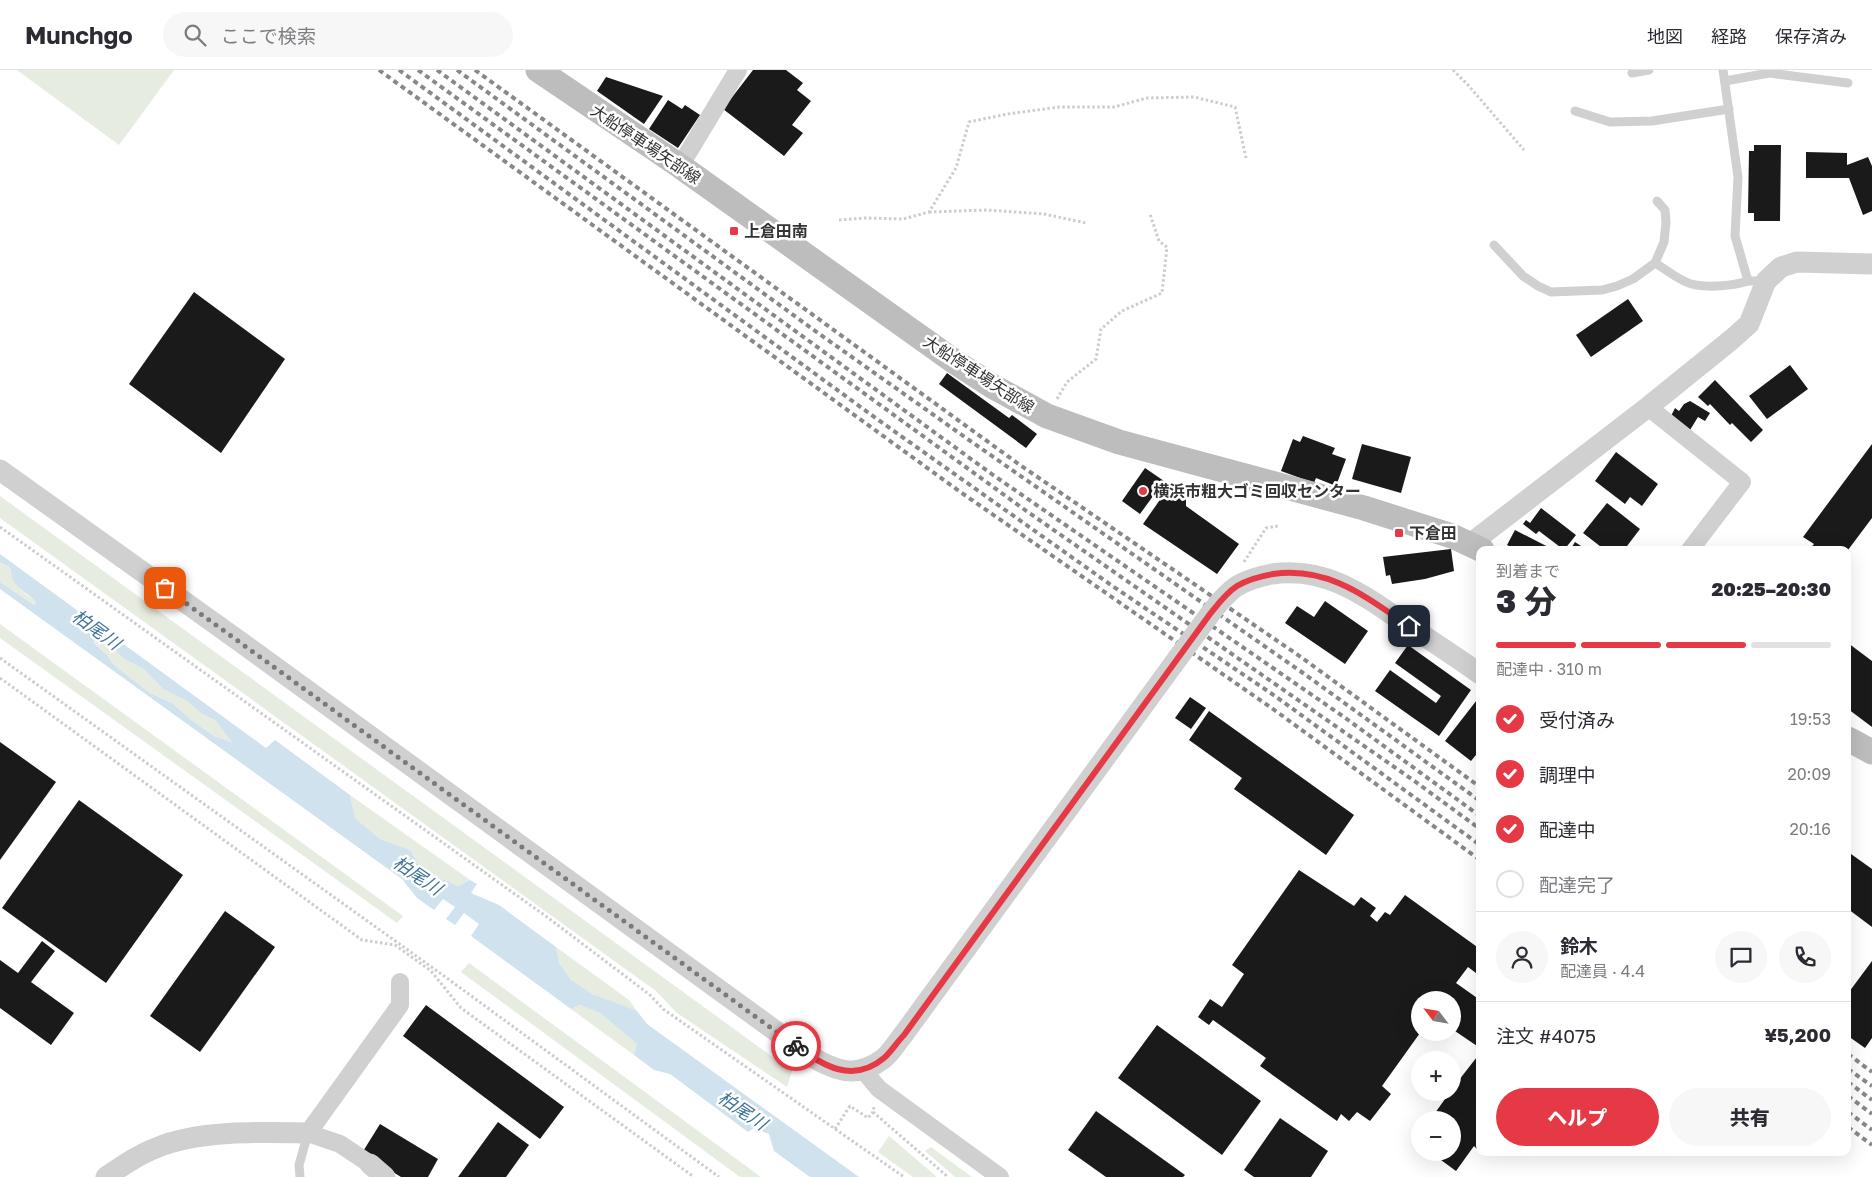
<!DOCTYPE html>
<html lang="ja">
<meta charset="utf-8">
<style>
body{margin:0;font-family:"Golos Text","Noto Sans JP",sans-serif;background:#f7f7f7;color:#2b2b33;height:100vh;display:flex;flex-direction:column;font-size:19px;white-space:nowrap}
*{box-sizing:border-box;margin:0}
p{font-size:16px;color:#7c7c81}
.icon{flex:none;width:28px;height:28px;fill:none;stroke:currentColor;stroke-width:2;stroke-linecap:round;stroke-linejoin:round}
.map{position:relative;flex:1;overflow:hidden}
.panel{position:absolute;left:1476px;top:476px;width:375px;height:610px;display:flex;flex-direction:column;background:#fff;border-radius:10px;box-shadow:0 5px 20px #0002}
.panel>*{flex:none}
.needle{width:32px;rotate:301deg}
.tools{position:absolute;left:1411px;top:921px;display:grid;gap:10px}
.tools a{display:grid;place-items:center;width:50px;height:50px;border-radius:50%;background:#fff;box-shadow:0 5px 20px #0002;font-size:25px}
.pin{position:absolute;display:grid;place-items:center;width:42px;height:42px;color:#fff;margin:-21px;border-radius:10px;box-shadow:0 2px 8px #0006}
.courier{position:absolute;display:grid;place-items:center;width:50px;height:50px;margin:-25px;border:4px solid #e63946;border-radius:50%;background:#fff;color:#222;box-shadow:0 1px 6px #0007}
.overview em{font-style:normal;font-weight:800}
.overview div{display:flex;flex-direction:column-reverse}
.overview{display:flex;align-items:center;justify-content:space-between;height:85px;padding:0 20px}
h1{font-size:32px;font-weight:800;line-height:38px}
.bar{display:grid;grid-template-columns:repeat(4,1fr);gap:8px 5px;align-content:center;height:60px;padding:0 20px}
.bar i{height:6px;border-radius:4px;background:#e1e1e2}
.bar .on{background:#e63946}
.bar p{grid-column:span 4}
.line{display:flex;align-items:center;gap:12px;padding:0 20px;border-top:1px solid #e1e1e2}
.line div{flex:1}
.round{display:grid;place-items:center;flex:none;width:52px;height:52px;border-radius:26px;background:#f7f7f7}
ol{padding:0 20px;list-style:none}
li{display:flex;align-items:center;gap:15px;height:55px}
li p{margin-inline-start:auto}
li .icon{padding:5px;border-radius:50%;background:#e63946;color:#fff;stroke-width:4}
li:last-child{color:#7c7c81}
li i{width:28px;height:28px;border:2px solid #e1e1e2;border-radius:50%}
.primary-button{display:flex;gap:10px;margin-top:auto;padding:10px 20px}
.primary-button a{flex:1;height:58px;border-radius:30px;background:#e63946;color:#fff;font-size:20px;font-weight:800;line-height:58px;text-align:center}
.primary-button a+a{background:#f7f7f7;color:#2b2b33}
header{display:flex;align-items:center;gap:30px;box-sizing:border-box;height:70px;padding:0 25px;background:#fff;border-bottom:1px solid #e1e1e2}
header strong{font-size:24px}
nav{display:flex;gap:28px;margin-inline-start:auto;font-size:18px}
.search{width:350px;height:45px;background:#f7f7f7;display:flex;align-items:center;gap:12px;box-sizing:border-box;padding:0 18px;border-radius:28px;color:#7c7c81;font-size:19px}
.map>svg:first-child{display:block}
.green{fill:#e6ecdf}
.water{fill:#cfe2ee;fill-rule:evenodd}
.building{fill:#1a1a1a}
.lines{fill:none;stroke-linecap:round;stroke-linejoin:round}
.path{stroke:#cdcdcd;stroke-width:3;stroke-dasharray:2.5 2.5;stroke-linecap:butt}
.service{stroke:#d0d0d0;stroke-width:9}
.minor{stroke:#d0d0d0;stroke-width:18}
.tertiary{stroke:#d0d0d0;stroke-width:21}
.secondary{stroke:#bdbdbd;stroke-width:25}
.rail{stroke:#888;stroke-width:4;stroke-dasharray:5 4;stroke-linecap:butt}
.tertiary-bridge{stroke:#d0d0d0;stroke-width:21}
.done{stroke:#7a7a7a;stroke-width:5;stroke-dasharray:0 9}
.route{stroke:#e63946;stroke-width:6}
.poi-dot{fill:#e63946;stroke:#fff;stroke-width:2}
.labels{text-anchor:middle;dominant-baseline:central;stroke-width:5;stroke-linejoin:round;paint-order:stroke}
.street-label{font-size:16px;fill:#333;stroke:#fff}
.poi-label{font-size:16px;font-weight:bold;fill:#333;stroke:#fff;text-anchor:start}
.water-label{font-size:18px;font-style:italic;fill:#3f7597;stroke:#fff}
</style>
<header>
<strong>Munchgo</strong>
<div class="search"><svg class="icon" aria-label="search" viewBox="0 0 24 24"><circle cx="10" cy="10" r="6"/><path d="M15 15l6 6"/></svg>ここで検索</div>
<nav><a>地図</a><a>経路</a><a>保存済み</a></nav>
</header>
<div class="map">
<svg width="1872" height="1107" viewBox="0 0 1872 1107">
<rect width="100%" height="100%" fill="#fff"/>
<!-- green -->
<g class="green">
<polygon points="17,0 174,0 119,75"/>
<polygon points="0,426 792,1001 787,1017 677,943 656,921 0,448"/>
<path d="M0,492C17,500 10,508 21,520C25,525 32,527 36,533L34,535L0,512Z"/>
<polygon points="0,554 403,846 397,853 0,568"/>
<polygon points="100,569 116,579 123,588 145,600 163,619 187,631 202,644 215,650 233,672 214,666 193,651 172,633 150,623 114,595 106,584 93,571"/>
<polygon points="350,725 470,810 458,816 445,810 433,807 419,795 410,780 380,769 355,748"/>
<path d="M556,877L629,930L637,941C610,931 571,922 559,892C557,888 557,882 556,877Z"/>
<polygon points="469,893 761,1107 740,1107 461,902"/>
<polygon points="579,935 600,943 637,974 634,985 571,939"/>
<polygon points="889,1066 937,1107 913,1107 878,1082"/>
<polygon points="931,1077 972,1107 955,1107 925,1081"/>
</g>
<!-- water -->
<path class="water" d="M0,484L266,678L275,670L350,725L355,748L380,769L410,780L419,795L433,807L445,810L458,816L470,810L477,814L471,823L499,835L556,877L559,893L571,910L592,924L637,941L647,954L859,1107H810L774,1081L769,1064L754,1058L748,1062L670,1004L654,1000L634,985L637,974L600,943L579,935L571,939L471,866L479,854L464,843L455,855L446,849L455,837L443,829L434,840L417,828L402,809L0,519V512L34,535L36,533C31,525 21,522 15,513C8,502 17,500 0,492ZM100,569L115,579L123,588L145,600L163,619L187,631L202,644L215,650L232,672L214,666L193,651L172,633L150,623L114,595L106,584L93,572Z"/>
<!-- building -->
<g class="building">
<polygon points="753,0 786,0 803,13 797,20 811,31 792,55 803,63 784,86 723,39"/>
<polygon points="606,7 663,26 644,54 597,21"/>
<polygon points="668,30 682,39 685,35 700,45 678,78 649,59"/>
<polygon points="1754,75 1781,75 1780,151 1754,151 1754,143 1748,143 1749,81 1754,81"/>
<polygon points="1806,82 1847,83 1847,95 1868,87 1872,96 1872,141 1863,145 1849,108 1806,108"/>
<polygon points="194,222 285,289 221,383 129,314"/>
<polygon points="1628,229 1643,251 1591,287 1576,265"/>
<polygon points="1790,295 1808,319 1767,349 1749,326"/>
<polygon points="947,303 1009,348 1012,345 1037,364 1026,378 939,314"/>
<polygon points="1715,310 1763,360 1751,372 1732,353 1730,355 1710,334 1708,336 1698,327"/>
<polygon points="1690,331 1710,343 1705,351 1698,347 1690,360 1671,346 1675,338 1679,341 1684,334"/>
<polygon points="1303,366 1335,378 1332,384 1346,389 1336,416 1316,408 1314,413 1281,401 1293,369 1300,372"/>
<polygon points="1362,374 1411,387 1401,423 1352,409"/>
<polygon points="1872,374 1872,448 1848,480 1809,480 1814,474 1803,467"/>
<polygon points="1616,382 1658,414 1642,436 1630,427 1625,434 1595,411"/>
<polygon points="1145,398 1164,411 1140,444 1122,431"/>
<polygon points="1171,414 1186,424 1186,436 1239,474 1217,504 1143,454"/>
<polygon points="1607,433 1640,459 1624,480 1605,480 1583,463"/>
<polygon points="1541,438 1576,465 1564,480 1539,461 1536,464 1523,454 1526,450 1530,453"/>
<polygon points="1515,460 1554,480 1516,480 1507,475"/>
<polygon points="1575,472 1587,480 1570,480"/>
<polygon points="1451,479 1454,501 1425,509 1392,514 1390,505 1386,506 1383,487"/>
<polygon points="1325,531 1368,561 1345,594 1285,553 1297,536 1314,547"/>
<polygon points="1848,573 1872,591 1872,657 1848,639"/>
<polygon points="1408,575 1471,620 1439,666 1375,621 1390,600 1436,633 1441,626 1395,593"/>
<polygon points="1480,626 1480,680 1471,691 1445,671"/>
<polygon points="1190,627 1206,638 1191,659 1175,648"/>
<polygon points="1209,641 1354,745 1326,785 1234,719 1242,708 1189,670"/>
<polygon points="0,672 56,712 0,790"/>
<polygon points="79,730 183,805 106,913 2,838"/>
<polygon points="1851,784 1872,799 1872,857 1848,839 1848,788"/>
<polygon points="1299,800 1354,836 1361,827 1376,838 1370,846 1377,852 1385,842 1390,845 1405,825 1480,879 1480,897 1476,903 1468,897 1456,913 1480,930 1480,978 1452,959 1452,930 1420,930 1420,963 1382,1016 1391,1024 1370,1051 1357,1042 1349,1051 1341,1044 1337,1051 1260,996 1266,988 1213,950 1209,955 1198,947 1210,929 1222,937 1244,904 1232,895"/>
<polygon points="225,841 275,877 200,982 150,946"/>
<polygon points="42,871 55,881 31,912 74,943 51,975 0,938 0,890 18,903"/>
<polygon points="1872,891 1872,968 1865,978 1848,966 1848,920 1849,922"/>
<polygon points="426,935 564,1037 540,1069 403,966"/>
<polygon points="1157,955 1261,1031 1222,1085 1118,1008"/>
<polygon points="1480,983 1480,1082 1474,1076 1456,1101 1430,1082 1452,1082 1452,1050 1430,1050 1450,1022 1452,1022 1452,1019"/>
<polygon points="1096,1041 1185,1105 1183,1107 1106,1107 1068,1080"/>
<polygon points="1280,1048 1328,1081 1311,1107 1254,1107 1244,1100"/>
<polygon points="498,1052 529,1075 506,1107 458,1107"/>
<polygon points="380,1054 438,1089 428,1107 401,1107 362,1083"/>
</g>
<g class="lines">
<!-- path -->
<g class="path">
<polyline points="1453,0 1468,15 1524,80"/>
<polyline points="929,142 987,140 1044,144 1086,153"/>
<polyline points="839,150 865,148 903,149 929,142 956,98 969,52 1008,44 1059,37 1114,37 1147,28 1194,27 1235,37 1246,88"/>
<polyline points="1057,329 1067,312 1096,289 1101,259 1122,241 1162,223 1167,177 1159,171 1150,144"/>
<polyline points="0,457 547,847 650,925 663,939 904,1107"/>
<polyline points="1244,492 1266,458 1278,456"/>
<polyline points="0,588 433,898 719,1107"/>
<polyline points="0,608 362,870 395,875 431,901 461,938 694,1107"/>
<polyline points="874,1037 873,1042 948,1107"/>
<polyline points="835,1059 850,1036 868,1048 873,1042"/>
</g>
<!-- service -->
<g class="service">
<polyline points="1723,0 1738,107 1735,166 1748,211 1766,211"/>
<polyline points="1632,3 1649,0"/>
<polyline points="1725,11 1769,3 1848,13"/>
<polyline points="1575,41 1610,52 1652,51 1729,39"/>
<polyline points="1494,175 1523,206 1538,216 1551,222 1602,220 1617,216 1633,209 1655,193 1664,172 1666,152 1665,140 1657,131"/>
<path d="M1655,193C1665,199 1675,207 1686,212C1701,219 1733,216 1748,211"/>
<polyline points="300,1107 299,1095 308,1063"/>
</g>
<!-- minor -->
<g class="minor">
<polyline points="680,96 738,0"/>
<polyline points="1648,337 1742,412 1690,480"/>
<polyline points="863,1000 879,1019 1000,1107"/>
<polyline points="370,1094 340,1074 308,1063 400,935 400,912"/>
</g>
<!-- tertiary -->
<g class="tertiary">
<path d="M0,400L242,573L810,986C836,1001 856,1009 883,989C891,983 897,972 903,965"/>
<polyline points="1470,474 1648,337 1731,270 1749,254 1766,211 1781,197 1797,192 1872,194"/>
<polyline points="370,1094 385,1107"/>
<path d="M106,1107C122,1096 138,1085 156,1078C197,1060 263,1062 308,1063"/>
</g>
<!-- secondary -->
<g class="secondary">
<polyline points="538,0 680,96 955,292 992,316 1047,346 1119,372 1364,438 1452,466 1482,480"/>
<polyline points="1848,669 1872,682"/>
</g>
<!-- rail -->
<g class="rail">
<polyline points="379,0 959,421 1273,639 1480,790"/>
<polyline points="399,0 877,349 1111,515 1275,626 1480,775"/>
<polyline points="418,0 1025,440 1413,710 1480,759"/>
<polyline points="437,0 993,405 1344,647 1480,746"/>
<polyline points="457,0 818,263 969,370 1303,603 1480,731"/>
<polyline points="475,0 1020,395 1298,585 1480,717"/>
<polyline points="1848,984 1872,1002"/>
<polyline points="1848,999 1872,1016"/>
<polyline points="1848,1012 1872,1030"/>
<polyline points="1848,1026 1872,1044"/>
<polyline points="1848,1042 1872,1060"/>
<polyline points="1848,1057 1872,1075"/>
</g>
<!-- tertiary-bridge -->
<path class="tertiary-bridge" d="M903,965L1210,544C1218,534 1226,523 1237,516C1247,510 1261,506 1272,504C1327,496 1365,526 1407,555C1432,571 1456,587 1480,604"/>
</g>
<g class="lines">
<!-- done -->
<polyline class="done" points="165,518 796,976"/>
<!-- route -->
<path class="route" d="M796,976C823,996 853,1014 884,988C891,982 897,972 904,965L1210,544C1218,534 1226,523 1237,516C1247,510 1261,506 1273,504C1328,496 1366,527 1409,556"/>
</g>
<!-- markers -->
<g class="poi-dot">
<rect x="729" y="156" width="10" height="10" rx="2.5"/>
<circle cx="1143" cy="421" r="5"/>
<rect x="1394" y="458" width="10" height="10" rx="2.5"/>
</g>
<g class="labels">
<!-- street labels -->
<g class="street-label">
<text transform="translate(646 74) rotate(34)">大船停車場矢部線</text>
<text transform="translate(979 304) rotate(33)">大船停車場矢部線</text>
</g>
<!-- poi labels -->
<g class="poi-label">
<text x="744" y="161">上倉田南</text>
<text x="1153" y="421">横浜市粗大ゴミ回収センター</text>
<text x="1409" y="463">下倉田</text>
</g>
<!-- water labels -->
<g class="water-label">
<text transform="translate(97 559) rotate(36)">柏尾川</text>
<text transform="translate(418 805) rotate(34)">柏尾川</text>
<text transform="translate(743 1040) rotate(34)">柏尾川</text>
</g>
</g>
</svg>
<div class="tools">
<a><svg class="needle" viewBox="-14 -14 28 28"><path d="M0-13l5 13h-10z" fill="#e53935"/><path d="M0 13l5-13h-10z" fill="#7c7c81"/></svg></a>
<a>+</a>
<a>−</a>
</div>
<div class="pin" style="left:165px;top:518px;background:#ea580c"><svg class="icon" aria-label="bag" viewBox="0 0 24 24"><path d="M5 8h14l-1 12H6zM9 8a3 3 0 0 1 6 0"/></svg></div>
<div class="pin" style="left:1409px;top:556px;background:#1f2937"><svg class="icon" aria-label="home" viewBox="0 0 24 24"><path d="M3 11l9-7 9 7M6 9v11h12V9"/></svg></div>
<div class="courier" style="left:796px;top:976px"><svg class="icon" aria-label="bike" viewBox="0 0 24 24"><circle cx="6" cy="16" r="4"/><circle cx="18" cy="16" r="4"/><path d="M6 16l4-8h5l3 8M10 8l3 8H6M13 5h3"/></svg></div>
<section class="panel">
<div class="overview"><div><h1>3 分</h1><p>到着まで</p></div><em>20:25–20:30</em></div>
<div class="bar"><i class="on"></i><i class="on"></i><i class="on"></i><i></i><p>配達中 · 310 m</p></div>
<ol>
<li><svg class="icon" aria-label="check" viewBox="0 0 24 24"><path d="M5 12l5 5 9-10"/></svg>受付済み<p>19:53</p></li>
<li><svg class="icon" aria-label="check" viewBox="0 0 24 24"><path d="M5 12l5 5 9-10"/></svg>調理中<p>20:09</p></li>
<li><svg class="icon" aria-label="check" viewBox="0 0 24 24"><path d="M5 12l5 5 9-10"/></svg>配達中<p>20:16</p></li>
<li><i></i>配達完了</li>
</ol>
<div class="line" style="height:90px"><a class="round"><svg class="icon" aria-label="person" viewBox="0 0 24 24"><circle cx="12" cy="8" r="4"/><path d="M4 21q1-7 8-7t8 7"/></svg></a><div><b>鈴木</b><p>配達員 · 4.4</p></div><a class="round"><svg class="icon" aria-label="chat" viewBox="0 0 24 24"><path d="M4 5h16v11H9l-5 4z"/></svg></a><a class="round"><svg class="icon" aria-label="phone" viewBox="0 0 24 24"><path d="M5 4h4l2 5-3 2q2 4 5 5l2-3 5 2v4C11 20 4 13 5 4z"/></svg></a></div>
<div class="line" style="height:65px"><div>注文 #4075</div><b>¥5,200</b></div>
<div class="primary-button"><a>ヘルプ</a><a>共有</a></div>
</section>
</div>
